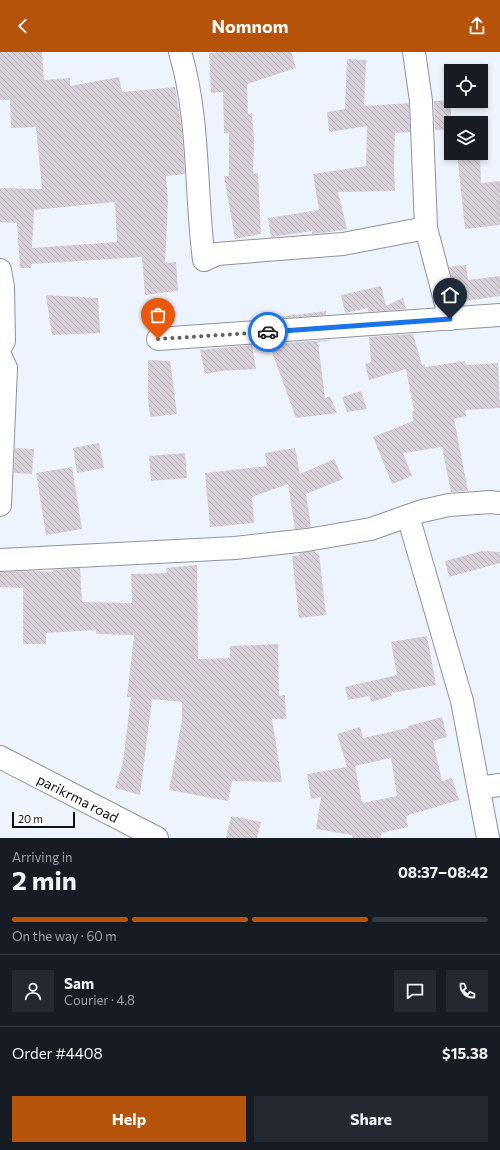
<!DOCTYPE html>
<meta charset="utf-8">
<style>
body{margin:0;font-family:Commissioner,sans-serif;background:#242831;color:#f1f3f6;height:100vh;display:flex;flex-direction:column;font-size:15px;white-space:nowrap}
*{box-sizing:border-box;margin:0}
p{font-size:13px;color:#9ea1a6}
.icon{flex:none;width:22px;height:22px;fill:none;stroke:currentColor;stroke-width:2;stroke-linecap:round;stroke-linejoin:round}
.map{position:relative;height:786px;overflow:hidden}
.drawer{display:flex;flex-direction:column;background:#171b24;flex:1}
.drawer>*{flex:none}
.buttons{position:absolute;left:444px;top:12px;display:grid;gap:8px}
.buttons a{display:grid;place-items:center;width:44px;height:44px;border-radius:0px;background:#171b24;box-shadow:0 2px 6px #0003;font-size:20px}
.scale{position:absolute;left:12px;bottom:10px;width:63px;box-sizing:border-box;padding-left:4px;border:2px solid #0f1114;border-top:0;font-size:11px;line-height:14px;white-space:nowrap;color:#0f1114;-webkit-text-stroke:3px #fff;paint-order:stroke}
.pin{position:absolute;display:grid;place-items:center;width:34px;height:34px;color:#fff;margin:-41px -17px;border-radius:50% 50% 50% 0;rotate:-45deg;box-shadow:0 0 4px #0007}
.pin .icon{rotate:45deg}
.courier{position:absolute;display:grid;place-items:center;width:40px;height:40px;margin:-20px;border:3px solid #1a73e8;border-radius:50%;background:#fff;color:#222;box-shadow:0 1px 5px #0007}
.overview em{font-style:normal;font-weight:700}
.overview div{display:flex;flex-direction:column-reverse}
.overview{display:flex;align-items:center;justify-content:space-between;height:68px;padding:0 12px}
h1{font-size:26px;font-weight:700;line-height:30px}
.bar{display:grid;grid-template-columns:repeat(4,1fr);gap:6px 4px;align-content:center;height:48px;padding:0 12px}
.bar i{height:5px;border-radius:3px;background:#363941}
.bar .on{background:#b45309}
.bar p{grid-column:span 4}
.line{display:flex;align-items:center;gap:10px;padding:0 12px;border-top:1px solid #363941}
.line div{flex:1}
.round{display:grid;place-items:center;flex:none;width:42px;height:42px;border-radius:0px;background:#242831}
.action{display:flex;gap:8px;margin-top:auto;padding:8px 12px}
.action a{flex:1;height:46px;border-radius:0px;background:#b45309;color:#fff;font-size:16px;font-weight:700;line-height:46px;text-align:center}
.action a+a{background:#242831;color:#f1f3f6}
header{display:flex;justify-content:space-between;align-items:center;height:52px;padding:0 12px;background:#b45309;color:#fff;font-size:18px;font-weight:700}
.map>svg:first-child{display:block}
.building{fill:url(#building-back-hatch);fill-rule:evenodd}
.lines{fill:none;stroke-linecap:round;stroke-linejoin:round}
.minor-casing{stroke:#8e939b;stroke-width:24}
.minor{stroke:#fff;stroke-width:22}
.done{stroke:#5d6066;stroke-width:4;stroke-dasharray:0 7.2}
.route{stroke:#1a73e8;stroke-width:5}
.labels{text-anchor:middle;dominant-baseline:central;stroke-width:4;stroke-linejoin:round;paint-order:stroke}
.street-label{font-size:14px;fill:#0f1114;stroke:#fff}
</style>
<header><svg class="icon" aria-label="back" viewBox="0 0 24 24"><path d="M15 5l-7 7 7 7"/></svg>Nomnom<svg class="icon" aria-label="share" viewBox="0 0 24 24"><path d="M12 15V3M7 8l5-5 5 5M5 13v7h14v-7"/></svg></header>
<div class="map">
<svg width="500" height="786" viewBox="0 0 500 786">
<defs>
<pattern id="building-back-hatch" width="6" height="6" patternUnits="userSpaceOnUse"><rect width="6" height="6" fill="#d8d0d8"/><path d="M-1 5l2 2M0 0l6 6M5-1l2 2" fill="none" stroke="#b8b2b8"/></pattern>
</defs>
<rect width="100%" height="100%" fill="#eef4fd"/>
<!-- building -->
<g class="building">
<path d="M0,0H42L44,28L70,26V34L119,25L122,40L175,35L182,78L185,122L166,124L168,150L165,211L176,210L178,239L145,243L142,205L32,212L31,216H20L17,171L0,170V136L42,137L36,75L11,76L10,48H0ZM115,150L117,190L32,196L34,158Z"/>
<polygon points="224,0 291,0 296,16 247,32 248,62 252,61 254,88 253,122 258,121 261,182 235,187 224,124 229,124 229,81 224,81 223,40 211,41 209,1"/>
<polygon points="347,7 366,8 364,54 409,51 410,80 395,81 394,115 395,139 338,140 347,177 330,180 312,182 312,179 271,185 268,166 319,158 313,122 366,114 367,74 329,80 327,60 345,57"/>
<polygon points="451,48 451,77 435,78 434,49"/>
<polygon points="457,101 480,101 481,131 500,129 500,173 465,177"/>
<polygon points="466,213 468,228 500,224 500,244 458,250 449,215"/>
<polygon points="381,234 386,254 403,246 406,257 368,260 368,256 345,261 341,243"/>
<polygon points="46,243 98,246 100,281 52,283"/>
<polygon points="326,259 326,263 270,267 295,262 295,263"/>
<polygon points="413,282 422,313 425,312 425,315 465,309 466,313 498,311 500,356 465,358 466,364 454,367 468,439 451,440 442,395 403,401 412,424 392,432 373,385 413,369 412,360 414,359 406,317 369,328 365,312 371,310 369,285"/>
<polygon points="329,288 329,289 318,290 325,346 330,344 337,361 296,366 269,292"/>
<polygon points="252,293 256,317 221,319 205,322 200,298"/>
<polygon points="148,308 170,309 177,362 150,365 148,346"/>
<polygon points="361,339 367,357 347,360 342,345"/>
<polygon points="99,391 104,416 77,421 73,396"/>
<polygon points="15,396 34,397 32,422 14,421"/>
<polygon points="295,396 300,422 334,407 343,427 306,442 311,475 295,477 288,432 252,445 254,471 210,475 205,421 267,414 265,401"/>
<polygon points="185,401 187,426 151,429 149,404"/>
<polygon points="72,415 82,477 46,483 36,421"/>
<polygon points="315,499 316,502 319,501 326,563 299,566 292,504 300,503 299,501"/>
<polygon points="482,499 500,500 500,511 449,525 445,509"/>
<polygon points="197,513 198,607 230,606 230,594 278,592 279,644 285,643 286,667 272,667 282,730 232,729 228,749 169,738 182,669 182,650 152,647 140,743 115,736 123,710 131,645 127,645 134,583 96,582 96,578 46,581 46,592 23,592 23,536 0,535 0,520 34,519 53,520 53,518 80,516 82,550 132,551 131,522 167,521 166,516"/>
<polygon points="427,584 436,633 391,641 392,644 371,650 370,644 348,648 345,635 397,623 391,590"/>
<path d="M442,665L447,685L433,689L442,729L452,726L459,748L406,764L408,775L381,781V786H353L352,783L316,777L321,745L311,747L307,722L347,715L337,682L360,675L363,686L408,676V674ZM391,706L397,744L362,751L355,714Z"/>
<polygon points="231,764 261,770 257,786 226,786"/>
</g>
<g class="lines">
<defs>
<g id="minor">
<path d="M180,0C200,67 195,139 204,208L217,202L343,192L426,176"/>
<polyline points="414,0 421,49 426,176 450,267"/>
<polyline points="0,218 3,235 4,289 0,296"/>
<polyline points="158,287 500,263"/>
<polyline points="0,303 6,316 0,453"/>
<polyline points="408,464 462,649 488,786"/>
<polyline points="0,508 235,496 307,488 371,477 422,459 449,453 490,450 500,451"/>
<polyline points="0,705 157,786"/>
<polyline points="479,736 500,733"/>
</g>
</defs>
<!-- minor casing -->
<use href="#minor" class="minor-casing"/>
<!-- minor -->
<use href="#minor" class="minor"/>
</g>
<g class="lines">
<!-- done -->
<polyline class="done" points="158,287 268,280"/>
<!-- route -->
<polyline class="route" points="268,280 450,267"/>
</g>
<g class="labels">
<!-- street labels -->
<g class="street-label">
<text transform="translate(78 746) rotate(27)">parikrma road</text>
</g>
</g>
</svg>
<div class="buttons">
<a><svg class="icon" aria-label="locate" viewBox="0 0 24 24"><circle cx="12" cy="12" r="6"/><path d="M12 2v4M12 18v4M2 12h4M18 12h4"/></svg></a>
<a><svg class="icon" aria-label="layers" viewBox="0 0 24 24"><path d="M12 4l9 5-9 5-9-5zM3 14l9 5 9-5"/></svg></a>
</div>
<div class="scale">20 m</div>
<div class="pin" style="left:158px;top:287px;background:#ea580c"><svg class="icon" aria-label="bag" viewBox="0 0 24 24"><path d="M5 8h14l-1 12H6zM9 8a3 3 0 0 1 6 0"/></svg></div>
<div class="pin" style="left:450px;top:267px;background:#1f2937"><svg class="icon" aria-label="home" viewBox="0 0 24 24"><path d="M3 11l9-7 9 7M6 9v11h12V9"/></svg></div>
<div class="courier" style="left:268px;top:280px"><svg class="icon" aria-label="car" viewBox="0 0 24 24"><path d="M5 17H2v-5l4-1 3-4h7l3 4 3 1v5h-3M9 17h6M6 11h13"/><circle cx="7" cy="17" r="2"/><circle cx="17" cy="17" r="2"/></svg></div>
</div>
<section class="drawer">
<div class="overview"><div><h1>2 min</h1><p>Arriving in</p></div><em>08:37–08:42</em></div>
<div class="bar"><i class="on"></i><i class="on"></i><i class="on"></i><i></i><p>On the way · 60 m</p></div>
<div class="line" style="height:72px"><a class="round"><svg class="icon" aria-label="person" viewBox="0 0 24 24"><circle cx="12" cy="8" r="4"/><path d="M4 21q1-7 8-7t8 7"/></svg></a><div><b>Sam</b><p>Courier · 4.8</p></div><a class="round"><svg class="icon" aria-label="chat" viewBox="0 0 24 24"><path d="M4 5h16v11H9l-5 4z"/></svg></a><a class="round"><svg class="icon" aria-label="phone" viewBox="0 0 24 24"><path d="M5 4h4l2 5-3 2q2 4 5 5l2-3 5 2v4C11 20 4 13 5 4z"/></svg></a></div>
<div class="line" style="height:52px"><div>Order #4408</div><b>$15.38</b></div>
<div class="action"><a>Help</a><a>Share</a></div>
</section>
